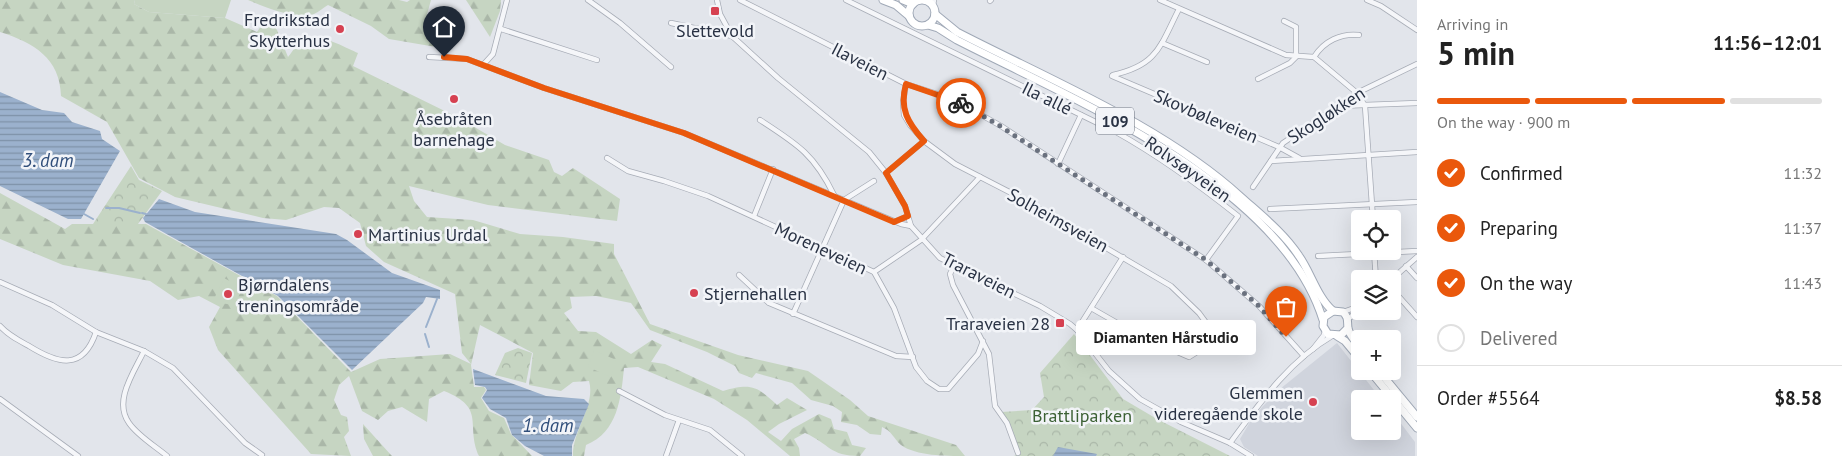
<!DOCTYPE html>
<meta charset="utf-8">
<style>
body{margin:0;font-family:"PT Sans",sans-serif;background:#f6f6f6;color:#222;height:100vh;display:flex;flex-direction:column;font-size:19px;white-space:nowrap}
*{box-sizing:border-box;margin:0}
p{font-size:16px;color:#767676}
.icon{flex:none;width:28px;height:28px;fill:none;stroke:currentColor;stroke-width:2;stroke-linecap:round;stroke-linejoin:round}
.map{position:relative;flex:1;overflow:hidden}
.panel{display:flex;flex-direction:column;background:#fff;width:425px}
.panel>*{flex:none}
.controls{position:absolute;left:1351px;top:210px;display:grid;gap:10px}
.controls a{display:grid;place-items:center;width:50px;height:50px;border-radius:5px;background:#fff;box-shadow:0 5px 20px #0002;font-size:25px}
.pin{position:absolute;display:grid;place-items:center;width:42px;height:42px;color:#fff;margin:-51px -21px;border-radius:50% 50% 50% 0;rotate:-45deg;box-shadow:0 0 5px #0007}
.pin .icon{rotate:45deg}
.courier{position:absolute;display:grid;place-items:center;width:50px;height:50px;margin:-25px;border:4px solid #ea580c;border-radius:50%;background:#fff;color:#222;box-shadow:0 1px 6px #0007}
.bubble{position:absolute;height:35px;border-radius:5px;background:#fff;box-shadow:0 5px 20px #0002;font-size:16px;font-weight:600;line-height:35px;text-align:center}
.overview em{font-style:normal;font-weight:600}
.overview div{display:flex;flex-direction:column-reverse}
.overview{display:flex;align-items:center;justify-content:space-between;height:85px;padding:0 20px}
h1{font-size:32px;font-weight:600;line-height:38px}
.bar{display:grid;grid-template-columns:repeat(4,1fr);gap:8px 5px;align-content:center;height:60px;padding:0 20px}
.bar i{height:6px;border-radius:4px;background:#e0e0e0}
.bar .selected{background:#ea580c}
.bar p{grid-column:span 4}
.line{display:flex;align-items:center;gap:12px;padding:0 20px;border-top:1px solid #e0e0e0}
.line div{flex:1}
ol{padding:0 20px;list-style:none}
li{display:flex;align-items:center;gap:15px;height:55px}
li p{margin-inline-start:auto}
li .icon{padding:5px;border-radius:50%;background:#ea580c;color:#fff;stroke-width:4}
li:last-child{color:#767676}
li i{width:28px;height:28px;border:2px solid #e0e0e0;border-radius:50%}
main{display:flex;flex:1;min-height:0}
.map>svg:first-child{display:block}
.built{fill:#d0d4dd}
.forest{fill:url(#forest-firs)}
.park{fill:url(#park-crowns)}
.pitch{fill:#c6d5c2}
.water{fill:url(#water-rules)}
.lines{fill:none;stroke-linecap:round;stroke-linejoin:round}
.stream{stroke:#9bb1cd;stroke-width:2}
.street-casing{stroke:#a7acb6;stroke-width:6}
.primary-casing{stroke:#a0a9b7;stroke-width:9}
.street{stroke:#f5f6f9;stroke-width:4.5}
.primary{stroke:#fff;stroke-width:7}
.done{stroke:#6a717e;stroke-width:5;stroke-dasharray:0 9}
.route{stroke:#ea580c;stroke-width:6}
.poi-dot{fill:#d64151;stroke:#f2f4f8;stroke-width:2}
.labels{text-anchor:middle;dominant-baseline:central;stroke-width:5;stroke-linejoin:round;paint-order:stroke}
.shield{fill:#f2f4f8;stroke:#656c7a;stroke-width:1}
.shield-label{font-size:16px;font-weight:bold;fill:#293244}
.poi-label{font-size:18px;fill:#293244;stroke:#f2f4f8;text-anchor:end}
.street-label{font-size:18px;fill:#293244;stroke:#f2f4f8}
.park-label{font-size:18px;fill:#3c6135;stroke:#f2f4f8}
.water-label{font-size:19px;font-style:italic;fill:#304e7a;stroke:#f2f4f8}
</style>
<main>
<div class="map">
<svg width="1417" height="456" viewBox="0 0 1417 456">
<defs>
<pattern id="forest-firs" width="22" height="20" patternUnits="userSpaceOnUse" patternTransform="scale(1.25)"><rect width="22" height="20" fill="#c6d5c2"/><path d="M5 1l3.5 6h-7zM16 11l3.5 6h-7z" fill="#aab7a8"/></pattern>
<pattern id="park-crowns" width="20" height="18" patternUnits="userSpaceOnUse" patternTransform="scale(1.25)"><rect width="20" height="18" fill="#c6d5c2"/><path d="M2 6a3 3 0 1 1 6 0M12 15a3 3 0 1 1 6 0" fill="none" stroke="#aab7a8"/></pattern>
<pattern id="water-rules" width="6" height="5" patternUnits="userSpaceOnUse" patternTransform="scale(1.25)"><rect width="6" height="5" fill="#9bb1cd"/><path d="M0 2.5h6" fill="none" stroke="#7e91a8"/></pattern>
</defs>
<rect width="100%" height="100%" fill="#e2e5eb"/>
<!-- built -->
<polygon class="built" points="1337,343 1381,399 1360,399 1360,431 1392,431 1393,413 1415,442 1415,456 1258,456 1244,447 1240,439 1250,422 1263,406 1280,389"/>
<!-- forest -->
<g class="forest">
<path d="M0,0H135L134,4L149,12L225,18L257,32L267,17L277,30L288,57C293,51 297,43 303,39C314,30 346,48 358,53L353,66L459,118L505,145L549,160L554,172L562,176L573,168L620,199L617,221L488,205L409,186L414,201L427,217L473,220L520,234L563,237L614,244V254L650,324L738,355L808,371L850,400L868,416L956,445L965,456C946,456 916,456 901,445C893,438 892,431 882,427L881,435L870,434L857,425L841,422L842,412L833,406L811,400L792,383L756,373L752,378L739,373L735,366L707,352L650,330L631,303L596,296L570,297L572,308L564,313L578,331L596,332L631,354L652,340L662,345L651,362L665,364L723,391C751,383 757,386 777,405L787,398L807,410L779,424L768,432L781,441L792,429L819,414L831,419L834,429L847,432L852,445L866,448L860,456C829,456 830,444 805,433L794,439L799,448L800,456H790L747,420L714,399L638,367L624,368C621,398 618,432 586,445L584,456H573C572,431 596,405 589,381L573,382L561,391L529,385L533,353L480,325L471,365L474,387H484L486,390L481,398L489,411L504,418L511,434L532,456H479C465,425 487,408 444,391L429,399L427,422L402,407L388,411L378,420L362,411L349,376L339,385L334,400L341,415L347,417L349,431L344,437L351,456L311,454L218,350L209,327L220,307L199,296L178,300L150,281L63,265L0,239V193L65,229L72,224H146L277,296L351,372L380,359L450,354L471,364L462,353L455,294L384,262L366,246L360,223L339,208L324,207L286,220L263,218L175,197L139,178L107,122L61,96C60,58 34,43 0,32Z"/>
<path d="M248,0H399L407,2L410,0H431L426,18V37L436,47L389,39L371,26L328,5C324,7 319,12 314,14C298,21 264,7 248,0Z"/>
<polygon points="466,0 501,0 500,11 490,37"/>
<polygon points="363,424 391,455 392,456 373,456 364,439"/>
</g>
<!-- park -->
<g class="park">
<polygon points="131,166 139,180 162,191 138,224 93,224"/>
<polygon points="1074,334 1123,399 1157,419 1230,456 1014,456 1016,455 1001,412 1032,410 1044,397 1040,373"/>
<polygon points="518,348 532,353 526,383 495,375 505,353"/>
</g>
<!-- pitch -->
<g class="pitch">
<polygon points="135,0 231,0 225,18 149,12 134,4"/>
<polygon points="224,278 243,288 234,305 220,303 214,299"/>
<polygon points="594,350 616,360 611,377 588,367"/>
</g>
<!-- water -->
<g class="water">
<polygon points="0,92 42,110 64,113 72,122 100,131 102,139 120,151 81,219 68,219 0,186"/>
<polygon points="159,199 195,212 336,234 347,240 392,273 440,290 440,299 426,297 423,303 352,370 278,296 145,222 143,218"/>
<polygon points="473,369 546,396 584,399 589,404 572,445 572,456 544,456 525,446 512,435 506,418 490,409 482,398 487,390 485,387 475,385"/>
<polygon points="1058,447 1097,454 1096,456 1053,456"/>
</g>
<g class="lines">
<!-- stream -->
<g class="stream">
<polyline points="106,208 119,208 140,213"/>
<polyline points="142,213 146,214"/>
<polyline points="84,214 93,219"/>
<polyline points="426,327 437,299"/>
<polyline points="425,334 429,347"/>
</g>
<defs>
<g id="street">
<polyline points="588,0 620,23 671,67"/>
<polyline points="717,0 720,14 732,36 778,78 869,152 886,173 905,206 911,226 940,258 1040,306 1070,324 1077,330 1109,371 1140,399 1181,422 1230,443 1251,456"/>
<polyline points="740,0 906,84 953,99 1001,126 1206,260 1259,306 1304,356"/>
<path d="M846,0L1116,132C1159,156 1199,185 1238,216L1206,260"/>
<polyline points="1160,0 1286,55 1314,57 1357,93 1365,106 1373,219"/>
<polyline points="1367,0 1381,6 1417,30"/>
<polyline points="990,1 991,0"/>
<polyline points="933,5 934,0"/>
<polyline points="671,23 732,36"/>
<polyline points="501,29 597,60"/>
<polyline points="1162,43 1207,62"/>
<polyline points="429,57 467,59 544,88 684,133 901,224 911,226"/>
<path d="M1314,57C1324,41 1341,33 1359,35"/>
<polyline points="483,65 493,54 507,0"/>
<path d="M1113,75C1158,65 1160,46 1179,9"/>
<polyline points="1112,76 1279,147 1299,158"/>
<polyline points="1258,79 1290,63 1296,57 1296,27 1284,21"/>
<polyline points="906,84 903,102 904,115 910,125 924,141 955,164 1021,198 1171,286 1199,313 1213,332 1233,348"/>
<polyline points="1338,106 1417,103"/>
<path d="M760,120C797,144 814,154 834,195"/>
<polyline points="607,158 628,171 664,181 708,196 874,272 894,308 916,367 927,381 939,389 948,389 978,354 983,341"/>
<polyline points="1271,161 1417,152"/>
<polyline points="1058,164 1081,115"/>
<polyline points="886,173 924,141"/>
<polyline points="1253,187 1283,143 1357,93 1417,64"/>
<polyline points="1270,209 1417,202"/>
<polyline points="754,216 773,169"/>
<polyline points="894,222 908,216"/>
<polyline points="1374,251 1376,279"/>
<polyline points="1318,256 1417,251"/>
<polyline points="954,266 950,274 953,285 989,354 995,406 1007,423 1018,453"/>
<polyline points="1406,266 1417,278"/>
<polyline points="874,272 921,240 980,177"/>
<polyline points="739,275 769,303 896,356 913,357"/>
<polyline points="1392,279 1417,257"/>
<polyline points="0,282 52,305 96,332 144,351 173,368 245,443 262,455"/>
<polyline points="1392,289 1417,317"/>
<polyline points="1091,308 1140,336 1189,357 1197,352 1213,332"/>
<polyline points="1343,312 1360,306"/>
<polyline points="793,314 844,200 874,181"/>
<polyline points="1348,319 1360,310"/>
<path d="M0,326C8,335 18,340 29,346C58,364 83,371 96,332"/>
<polyline points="1077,330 1123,257"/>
<polyline points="1313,349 1324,335 1325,330"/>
<path d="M144,351C134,372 113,401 129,423C138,436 155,446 167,456"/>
<polyline points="619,391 665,415 710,430 742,456"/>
<polyline points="0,399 78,456"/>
<path d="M1230,443C1259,404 1289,361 1332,336"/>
<polyline points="666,456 679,420"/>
</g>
<g id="primary">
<circle cx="922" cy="13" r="13"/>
<polyline points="883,0 896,5 909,16"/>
<polyline points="903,0 913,4"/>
<path d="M935,14L957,32C1050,80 1163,126 1241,197C1261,215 1284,233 1299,256C1311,273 1317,297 1333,311"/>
<path d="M928,25L938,28L957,40C1074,100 1281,184 1323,320"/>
<path d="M1348,328L1341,335L1328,334L1323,326L1324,317L1333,311L1343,312C1349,318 1347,321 1348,328C1349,335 1356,342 1360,347"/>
<polyline points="1337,336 1345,341 1360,359"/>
<polyline points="1370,371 1417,428"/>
<polyline points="1379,371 1417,417"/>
</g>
</defs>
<!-- street casing -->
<use href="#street" class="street-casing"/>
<!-- primary casing -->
<use href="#primary" class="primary-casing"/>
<!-- street -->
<use href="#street" class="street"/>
<!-- primary -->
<use href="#primary" class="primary"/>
</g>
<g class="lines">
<!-- done -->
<polyline class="done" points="961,103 1000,126 1206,260 1259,306 1286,337"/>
<!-- route -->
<path class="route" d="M444,57L467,59L544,88L684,133L894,222L908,216L905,206L886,173L924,141C908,123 899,109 906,84L961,103"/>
</g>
<!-- markers -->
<g class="poi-dot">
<rect x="710" y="6" width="10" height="10" rx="2.5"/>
<circle cx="340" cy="29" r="5"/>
<circle cx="454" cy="99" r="5"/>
<circle cx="358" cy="234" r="5"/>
<circle cx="694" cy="293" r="5"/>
<circle cx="228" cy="294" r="5"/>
<rect x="1055" y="318" width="10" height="10" rx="2.5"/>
<circle cx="1313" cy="402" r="5"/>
</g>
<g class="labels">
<!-- shield labels -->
<rect class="shield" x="1096" y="107.5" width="38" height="27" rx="4"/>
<g class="shield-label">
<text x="1115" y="121">109</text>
</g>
<!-- poi labels -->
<g class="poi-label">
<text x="330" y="19">Fredrikstad<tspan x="330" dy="21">Skytterhus</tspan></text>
<text x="715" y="30" text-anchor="middle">Slettevold</text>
<text x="454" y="118" text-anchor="middle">Åsebråten<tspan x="454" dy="21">barnehage</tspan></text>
<text x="368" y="234" text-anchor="start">Martinius Urdal</text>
<text x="238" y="284" text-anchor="start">Bjørndalens<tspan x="238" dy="21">treningsområde</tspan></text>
<text x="704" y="293" text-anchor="start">Stjernehallen</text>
<text x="1050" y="323">Traraveien 28</text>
<text x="1303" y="392">Glemmen<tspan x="1303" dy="21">videregående skole</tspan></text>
</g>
<!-- street labels -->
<g class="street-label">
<text transform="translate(860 61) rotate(27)">Ilaveien</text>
<text transform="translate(1047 98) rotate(26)">Ila allé</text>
<text transform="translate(1326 115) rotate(-33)">Skogløkken</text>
<text transform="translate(1206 116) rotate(23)">Skovbøleveien</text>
<text transform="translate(1188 169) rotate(35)">Rolvsøyveien</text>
<text transform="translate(1058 220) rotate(29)">Solheimsveien</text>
<text transform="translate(821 248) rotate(25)">Moreneveien</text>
<text transform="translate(979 275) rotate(27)">Traraveien</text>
</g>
<!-- park labels -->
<g class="park-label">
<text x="1082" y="415">Brattliparken</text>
</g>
<!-- water labels -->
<g class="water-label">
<text x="48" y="160">3. dam</text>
<text x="548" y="425">1. dam</text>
</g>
</g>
</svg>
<div class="controls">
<a><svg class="icon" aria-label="locate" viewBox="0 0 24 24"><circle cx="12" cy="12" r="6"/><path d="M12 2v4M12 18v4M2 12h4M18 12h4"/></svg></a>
<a><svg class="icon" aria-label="layers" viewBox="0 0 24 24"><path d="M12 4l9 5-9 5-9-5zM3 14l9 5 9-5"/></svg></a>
<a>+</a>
<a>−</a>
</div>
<div class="pin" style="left:1286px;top:337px;background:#ea580c"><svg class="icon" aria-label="bag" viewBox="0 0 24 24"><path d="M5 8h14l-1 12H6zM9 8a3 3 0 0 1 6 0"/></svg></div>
<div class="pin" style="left:444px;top:57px;background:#1f2937"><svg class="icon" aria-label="home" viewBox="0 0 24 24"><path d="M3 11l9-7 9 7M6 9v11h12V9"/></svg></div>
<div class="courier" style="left:961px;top:103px"><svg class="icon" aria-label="bike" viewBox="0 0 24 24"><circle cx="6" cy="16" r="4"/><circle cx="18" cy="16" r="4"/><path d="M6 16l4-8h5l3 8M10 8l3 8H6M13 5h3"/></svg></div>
<div class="bubble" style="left:1076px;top:320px;width:180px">Diamanten Hårstudio</div>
</div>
<section class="panel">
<div class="overview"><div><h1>5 min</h1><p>Arriving in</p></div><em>11:56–12:01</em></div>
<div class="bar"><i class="selected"></i><i class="selected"></i><i class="selected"></i><i></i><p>On the way · 900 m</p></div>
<ol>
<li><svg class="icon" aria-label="check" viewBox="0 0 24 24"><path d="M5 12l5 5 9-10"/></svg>Confirmed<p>11:32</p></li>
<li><svg class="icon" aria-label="check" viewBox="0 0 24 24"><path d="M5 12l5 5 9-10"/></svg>Preparing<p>11:37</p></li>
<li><svg class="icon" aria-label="check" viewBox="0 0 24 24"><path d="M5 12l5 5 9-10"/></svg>On the way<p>11:43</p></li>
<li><i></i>Delivered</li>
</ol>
<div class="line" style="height:65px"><div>Order #5564</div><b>$8.58</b></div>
</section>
</main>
